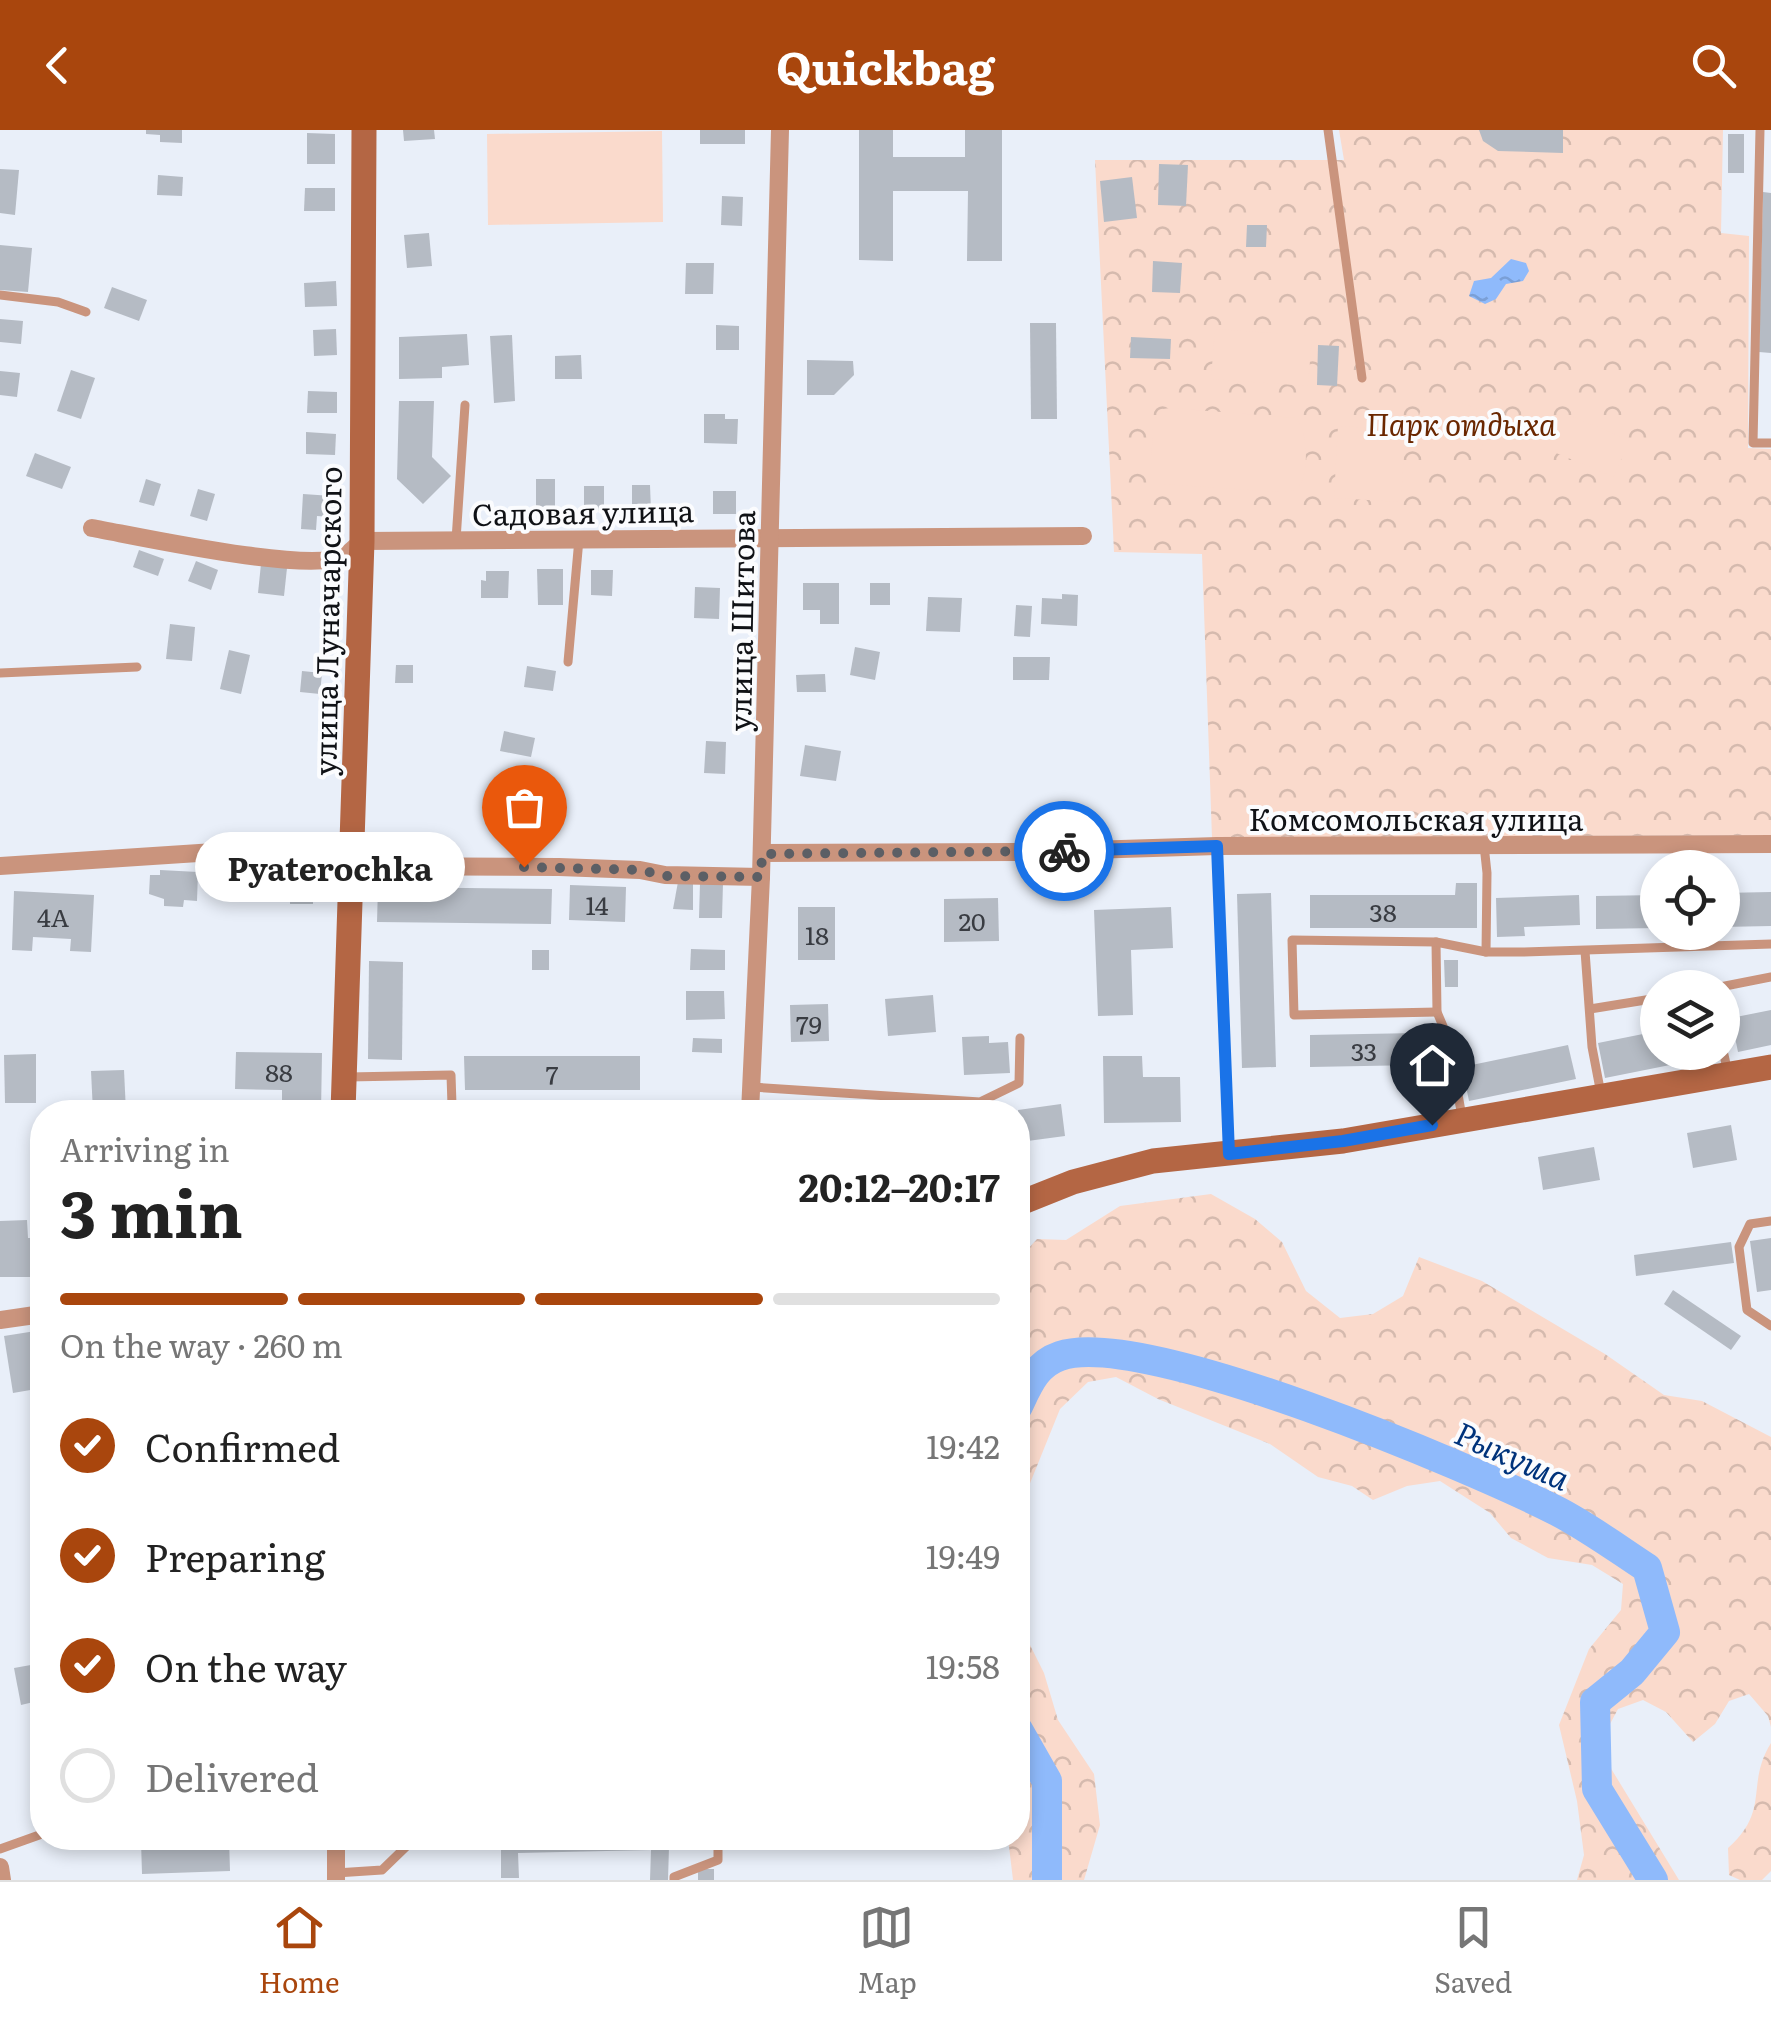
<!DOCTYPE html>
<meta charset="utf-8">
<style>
body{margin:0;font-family:Literata,serif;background:#f2f2f2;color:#222;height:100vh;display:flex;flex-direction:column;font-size:38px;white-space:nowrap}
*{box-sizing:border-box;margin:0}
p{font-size:32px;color:#767676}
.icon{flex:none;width:55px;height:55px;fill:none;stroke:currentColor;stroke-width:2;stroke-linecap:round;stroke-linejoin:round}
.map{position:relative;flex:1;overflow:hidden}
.sheet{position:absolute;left:30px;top:970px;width:1000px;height:750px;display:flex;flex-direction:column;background:#fff;border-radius:40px;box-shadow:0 5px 15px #0003}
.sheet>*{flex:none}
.controls{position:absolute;left:1640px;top:720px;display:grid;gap:20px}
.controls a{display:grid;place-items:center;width:100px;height:100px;border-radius:50%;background:#fff;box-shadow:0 5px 15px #0003;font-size:50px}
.pin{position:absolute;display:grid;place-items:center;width:85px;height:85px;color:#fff;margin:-102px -42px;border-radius:50% 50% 50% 0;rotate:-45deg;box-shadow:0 0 10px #0007}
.pin .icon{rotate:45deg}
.courier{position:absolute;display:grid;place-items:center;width:100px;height:100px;margin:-50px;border:8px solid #1a73e8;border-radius:50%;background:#fff;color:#222;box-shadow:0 2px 12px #0007}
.bubble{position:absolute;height:70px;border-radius:35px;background:#fff;box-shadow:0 5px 15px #0003;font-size:32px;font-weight:700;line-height:70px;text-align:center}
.summary em{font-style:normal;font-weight:700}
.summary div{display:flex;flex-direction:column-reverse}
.summary{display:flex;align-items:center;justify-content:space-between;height:170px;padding:0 30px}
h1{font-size:65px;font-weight:700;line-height:75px}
.bar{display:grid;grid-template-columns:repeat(4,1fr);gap:15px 10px;align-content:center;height:120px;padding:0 30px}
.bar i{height:12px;border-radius:8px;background:#e0e0e0}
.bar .current{background:#a9460d}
.bar p{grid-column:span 4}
ol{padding:0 30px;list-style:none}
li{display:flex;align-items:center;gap:30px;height:110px}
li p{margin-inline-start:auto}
li .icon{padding:10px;border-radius:50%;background:#a9460d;color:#fff;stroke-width:4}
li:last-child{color:#767676}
li i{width:55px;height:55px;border:5px solid #e0e0e0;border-radius:50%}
header{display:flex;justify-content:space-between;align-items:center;height:130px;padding:0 30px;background:#a9460d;color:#fff;font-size:45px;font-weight:700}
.menu{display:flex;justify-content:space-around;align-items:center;height:140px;border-top:2px solid #e0e0e0;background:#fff;font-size:28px;color:#767676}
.menu a{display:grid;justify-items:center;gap:5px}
.menu .current{color:#a9460d}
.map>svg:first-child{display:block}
.forest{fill:url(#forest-crowns)}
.pitch{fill:#fadacc}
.water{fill:url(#water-ripples)}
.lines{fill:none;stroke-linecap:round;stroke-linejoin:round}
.river{stroke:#8fbafb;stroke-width:30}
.building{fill:#b5bbc4}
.lane{stroke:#ca947d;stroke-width:9}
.street{stroke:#ca947d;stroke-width:18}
.secondary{stroke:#b46644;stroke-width:25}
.done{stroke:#5c5f65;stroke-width:10;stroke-dasharray:0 18}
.route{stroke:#1a73e8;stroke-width:12}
.labels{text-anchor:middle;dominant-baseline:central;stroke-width:8;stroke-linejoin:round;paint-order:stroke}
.number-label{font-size:25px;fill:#393c42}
.park-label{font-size:30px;font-style:italic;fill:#6a2700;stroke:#fbfcfe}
.street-label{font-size:30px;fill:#101216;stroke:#fbfcfe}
.water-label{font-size:32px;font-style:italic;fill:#00337b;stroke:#fbfcfe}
</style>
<header><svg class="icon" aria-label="back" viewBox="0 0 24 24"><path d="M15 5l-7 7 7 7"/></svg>Quickbag<svg class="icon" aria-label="search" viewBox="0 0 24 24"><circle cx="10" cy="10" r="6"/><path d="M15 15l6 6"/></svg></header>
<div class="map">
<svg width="1771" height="1750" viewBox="0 0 1771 1750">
<defs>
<pattern id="forest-crowns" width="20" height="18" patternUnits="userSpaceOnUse" patternTransform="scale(2.5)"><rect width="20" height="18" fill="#fadacc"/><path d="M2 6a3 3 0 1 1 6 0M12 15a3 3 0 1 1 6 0" fill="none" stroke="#d5baae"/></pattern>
<pattern id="water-ripples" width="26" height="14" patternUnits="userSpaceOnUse" patternTransform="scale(2.5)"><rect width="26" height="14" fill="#8fbafb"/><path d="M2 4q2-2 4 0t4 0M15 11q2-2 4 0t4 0" fill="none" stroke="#7a9fd6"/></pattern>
</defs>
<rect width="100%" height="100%" fill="#e9eff9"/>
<!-- forest -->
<g class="forest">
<polygon points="1339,0 1723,0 1721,103 1749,106 1748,318 1771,319 1771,705 1212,708 1202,424 1114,422 1095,30 1344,30"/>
<polygon points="1211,1064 1255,1089 1282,1112 1306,1161 1340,1188 1373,1184 1403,1166 1419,1127 1482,1151 1605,1224 1664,1265 1702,1271 1771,1307 1771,1597 1768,1586 1749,1564 1729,1571 1715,1594 1693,1612 1666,1582 1643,1570 1618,1579 1610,1594 1604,1627 1679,1750 1577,1750 1584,1725 1577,1671 1559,1595 1589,1519 1621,1480 1623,1454 1592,1435 1548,1428 1511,1408 1490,1383 1440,1351 1407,1356 1373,1370 1352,1356 1318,1347 1270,1314 1158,1269 1116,1247 1088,1252 1060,1279 1018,1383 1018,1236 1028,1225 1028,1204 1018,1177 1018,1130 1037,1109 1066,1110 1120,1076"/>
<polygon points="1018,1491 1044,1543 1058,1590 1094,1644 1100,1695 1084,1750 1013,1750 1008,1708 1018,1708"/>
<path d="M1771,1613V1741L1762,1750H1740L1729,1745L1728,1718C1771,1680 1745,1655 1771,1613Z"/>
</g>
<!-- pitch -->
<g class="pitch">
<polygon points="662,1 663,92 488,95 487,4"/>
<polygon points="1215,199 1312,206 1308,256 1211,249"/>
<polygon points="1426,262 1492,283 1481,320 1415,299"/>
<path d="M1170,278L1296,288C1308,298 1310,348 1297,358C1292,362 1288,361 1281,362L1163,354L1151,342L1153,291L1163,279Z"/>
<polygon points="1559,281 1629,310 1614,347 1544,318"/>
<polygon points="1338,296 1405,300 1401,372 1334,368"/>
</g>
<!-- water -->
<polygon class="water" points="1511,129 1526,133 1529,141 1523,151 1506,154 1496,169 1485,174 1469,166 1474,151 1491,148"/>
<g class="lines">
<!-- river -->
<g class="river">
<path d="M1018,1276C1028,1255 1036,1234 1060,1226C1142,1197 1474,1339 1557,1381C1588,1397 1618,1419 1647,1438L1665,1502L1632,1542L1595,1572L1597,1659L1653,1750"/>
<polyline points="1018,1600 1047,1651 1047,1750"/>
</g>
</g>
<!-- building -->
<g class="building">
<polygon points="146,0 182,0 182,13 160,12 160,5 146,4"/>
<polygon points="403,0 434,0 435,9 404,11"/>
<rect x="700" y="0" width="45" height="14"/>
<polygon points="859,0 893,0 893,27 965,27 965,0 1002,0 1002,131 967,131 968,61 893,61 893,131 859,130"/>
<polygon points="1479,0 1563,0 1563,23 1498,21 1483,11"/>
<polygon points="307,3 335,4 335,34 307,34"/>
<rect x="1728" y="4" width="16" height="39"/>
<polygon points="1159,34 1188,35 1186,76 1158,75"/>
<polygon points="0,39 19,40 15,85 0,83"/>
<polygon points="158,45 183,47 182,66 157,65"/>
<polygon points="1132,47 1137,88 1104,92 1100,51"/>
<polygon points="305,58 335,58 335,81 304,81"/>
<polygon points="1763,62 1771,63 1771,223 1759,222"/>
<polygon points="722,66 743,67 742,96 721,95"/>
<polygon points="1247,95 1267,95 1266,117 1246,117"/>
<polygon points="429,103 432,136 407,138 404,105"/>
<polygon points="0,115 32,118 28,162 0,160"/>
<polygon points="1153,131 1182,133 1180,163 1152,162"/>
<polygon points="686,133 714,133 713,164 685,164"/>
<polygon points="336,151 337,176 305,177 304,153"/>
<polygon points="112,157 147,170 139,191 104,178"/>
<polygon points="0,189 23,191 21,214 0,212"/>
<polygon points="1030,193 1056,193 1057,289 1031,289"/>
<polygon points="716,195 739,196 739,220 716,220"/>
<polygon points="336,199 337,225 314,226 313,200"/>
<polygon points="467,204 469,235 442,237 442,248 399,249 399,207"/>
<polygon points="512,205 515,271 494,273 490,206"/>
<polygon points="1131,207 1171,209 1170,229 1130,228"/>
<polygon points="1318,215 1339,216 1337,256 1317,255"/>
<polygon points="581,225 582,249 555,249 555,226"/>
<polygon points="807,230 853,231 854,245 834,265 807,265"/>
<polygon points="71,240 95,248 81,289 57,281"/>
<polygon points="0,241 20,243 17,267 0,265"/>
<polygon points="308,261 337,262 337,283 307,283"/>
<polygon points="399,271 434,271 432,327 451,346 423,374 397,349"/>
<polygon points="704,284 725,284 725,289 738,289 737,314 704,313"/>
<polygon points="306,302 336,304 335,325 306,324"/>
<polygon points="35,323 71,337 62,359 26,346"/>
<polygon points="146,349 161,354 154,376 139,372"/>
<rect x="536" y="349" width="19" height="29"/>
<polygon points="632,355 650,355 651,381 632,382"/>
<rect x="584" y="356" width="20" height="25"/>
<polygon points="198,359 215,364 207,391 190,386"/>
<rect x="713" y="361" width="23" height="23"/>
<polygon points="303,364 332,366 331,387 317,386 316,400 301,399"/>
<polygon points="139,420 164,429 158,446 133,437"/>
<polygon points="196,431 218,440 211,460 188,451"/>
<polygon points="261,434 287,438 284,466 258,463"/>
<polygon points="537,439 563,439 563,475 538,475"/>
<polygon points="591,440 613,440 612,466 591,465"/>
<polygon points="486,441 509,441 508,468 481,468 481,450 486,451"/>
<polygon points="803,453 839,453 839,494 820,494 820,480 803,480"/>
<rect x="870" y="453" width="20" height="22"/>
<polygon points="695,457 720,458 719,489 694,488"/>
<polygon points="1062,464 1078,465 1077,496 1041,494 1042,468 1062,469"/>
<polygon points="928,467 962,468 960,502 926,501"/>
<polygon points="1016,475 1032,476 1030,507 1014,506"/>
<polygon points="170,494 195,497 192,531 166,529"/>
<polygon points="855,517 880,522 875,550 850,545"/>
<polygon points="229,520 250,525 241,564 220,559"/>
<polygon points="1013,527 1050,527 1049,550 1013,550"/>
<polygon points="396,535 413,535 413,553 395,553"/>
<polygon points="527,536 556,541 553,561 524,557"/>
<polygon points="302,541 322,543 320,564 300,562"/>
<polygon points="825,544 826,562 797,562 796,545"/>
<polygon points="504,601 535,608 531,627 500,621"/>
<polygon points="706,611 726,612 725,644 704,643"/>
<polygon points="805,615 841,621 836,651 800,646"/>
<polygon points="160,740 198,742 197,771 184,770 183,777 164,776 164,769 149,764 150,745 160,745"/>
<polygon points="233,743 253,744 252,772 233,771"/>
<rect x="290" y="746" width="23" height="28"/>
<polygon points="678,752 693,752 693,780 673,779"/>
<polygon points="700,753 723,753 722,788 699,788"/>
<polygon points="1456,753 1477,753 1477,798 1310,798 1310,765 1455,765"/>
<polygon points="570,755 626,757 625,792 569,790"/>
<polygon points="378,757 552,759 551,794 377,792"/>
<polygon points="14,761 94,765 91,822 70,821 71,809 33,807 32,821 12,820"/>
<polygon points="1771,762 1771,796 1722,797 1722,763"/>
<polygon points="1271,763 1276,937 1242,938 1237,764"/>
<polygon points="1579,765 1580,795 1524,797 1525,806 1497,807 1496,768"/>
<polygon points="1658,765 1658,798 1596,799 1596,766"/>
<polygon points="998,768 999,811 944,812 944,769"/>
<rect x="798" y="777" width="37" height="53"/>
<polygon points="1171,777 1173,818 1131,820 1133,885 1098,886 1094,780"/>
<polygon points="691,819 725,820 725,840 690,840"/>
<rect x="532" y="820" width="17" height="20"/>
<polygon points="1444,830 1458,830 1458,857 1445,857"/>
<polygon points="369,831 403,832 402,930 368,929"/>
<polygon points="686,861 724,861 725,889 686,890"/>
<polygon points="933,865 936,902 888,906 885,869"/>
<polygon points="828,874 829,911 791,912 790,875"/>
<polygon points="1771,880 1771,915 1738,922 1731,888"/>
<polygon points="1658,901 1658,922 1709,922 1710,927 1605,948 1598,913"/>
<polygon points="1417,903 1418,935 1310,937 1310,905"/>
<polygon points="989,906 989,913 1008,912 1010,943 964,945 962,907"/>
<polygon points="693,908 722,909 722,923 692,922"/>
<polygon points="1568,915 1576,949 1469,971 1462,937"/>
<polygon points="236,922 322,923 321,982 282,982 282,960 235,959"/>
<polygon points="36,924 36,973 5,973 4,925"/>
<polygon points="464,926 640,926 640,960 465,960"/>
<polygon points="1103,926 1142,926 1143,947 1180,947 1181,992 1104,993"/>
<polygon points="124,940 126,982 93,982 91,941"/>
<polygon points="1061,974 1065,1006 1020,1012 1018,980"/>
<polygon points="780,977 817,979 817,982 779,982"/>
<polygon points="1731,995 1737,1030 1693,1038 1687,1003"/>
<polygon points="1594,1017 1600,1050 1543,1060 1538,1027"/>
<polygon points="27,1090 28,1108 42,1108 42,1147 0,1147 0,1091"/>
<polygon points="1771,1108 1771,1160 1757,1162 1750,1111"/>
<polygon points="1731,1112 1734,1133 1636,1146 1634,1125"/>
<polygon points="1673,1160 1741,1206 1731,1220 1664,1174"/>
<polygon points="42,1200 42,1258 13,1263 4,1206"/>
<polygon points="42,1533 42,1570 21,1575 14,1538"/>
<polygon points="229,1708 230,1741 142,1744 141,1712"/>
<rect x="371" y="1708" width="26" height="8"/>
<polygon points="501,1708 710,1708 710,1715 669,1717 668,1750 650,1750 651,1720 518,1723 519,1748 501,1748"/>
<rect x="698" y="1739" width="16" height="11"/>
</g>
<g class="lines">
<!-- lane -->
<g class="lane">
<polyline points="1328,0 1362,248"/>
<polyline points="1760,0 1753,313 1771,313"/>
<polyline points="0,165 58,172 86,182"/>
<polyline points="456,410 465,275"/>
<polyline points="568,532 579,409"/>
<polyline points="0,543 137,537"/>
<polyline points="1484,715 1487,743 1486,822"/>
<polyline points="1217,716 1229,1018"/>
<polyline points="1436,812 1437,882 1448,908 1462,987"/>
<polyline points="1585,821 1592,917 1601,964"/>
<polyline points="1715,858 1771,847"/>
<polyline points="1590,879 1658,868"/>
<polyline points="1437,882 1294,885 1292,810 1436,812 1486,822 1524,822 1771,814"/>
<polyline points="1722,916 1728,943"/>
<polyline points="348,947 451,945 452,975 751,978"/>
<polyline points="752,957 980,972 1019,953 1020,908"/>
<polyline points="1771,1091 1750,1094 1739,1117 1747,1180 1771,1196"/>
<polyline points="0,1719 42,1704"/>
<polyline points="336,1743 382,1740 415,1708"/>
<polyline points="674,1750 674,1747 718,1730 718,1708"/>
</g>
<!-- street -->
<g class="street">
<path d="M92,398C137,406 309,444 344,426C350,423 356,416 362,411L1083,406"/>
<polyline points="762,723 1025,722 1217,716 1771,714"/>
<polyline points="0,736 352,713"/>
<polyline points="352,736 559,737 640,740 665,745 761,747"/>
<polyline points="750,982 761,747 780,0"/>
<polyline points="0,1190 42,1184"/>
<polyline points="0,1737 2,1750"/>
<polyline points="336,1750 336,1708"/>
</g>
<!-- secondary -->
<g class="secondary">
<polyline points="343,982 362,411 364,0"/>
<polyline points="1018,1074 1073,1052 1153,1031 1343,1011 1771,937"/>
</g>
</g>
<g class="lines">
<!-- done -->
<polyline class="done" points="524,737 640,740 665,746 761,747 762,724 1064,721"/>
<!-- route -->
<polyline class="route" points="1064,721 1217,716 1229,1024 1343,1011 1432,995"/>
</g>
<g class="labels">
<!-- number labels -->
<g class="number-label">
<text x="597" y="774">14</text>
<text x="1383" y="781">38</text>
<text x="53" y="786">4А</text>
<text x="972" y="790">20</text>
<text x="817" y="804">18</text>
<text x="809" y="893">79</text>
<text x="1364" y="920">33</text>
<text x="279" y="941">88</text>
<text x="552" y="943">7</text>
</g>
<!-- park labels -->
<g class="park-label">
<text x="1461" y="293">Парк отдыха</text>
</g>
<!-- street labels -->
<g class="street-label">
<text transform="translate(583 381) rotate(-1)">Садовая улица</text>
<text transform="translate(326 491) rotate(-89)">улица Луначарского</text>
<text transform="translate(740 491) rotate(-89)">улица Шитова</text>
<text x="1416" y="688">Комсомольская улица</text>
</g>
<!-- water labels -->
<g class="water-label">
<text transform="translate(1513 1324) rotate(24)">Рыкуша</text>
</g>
</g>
</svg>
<div class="controls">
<a><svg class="icon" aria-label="locate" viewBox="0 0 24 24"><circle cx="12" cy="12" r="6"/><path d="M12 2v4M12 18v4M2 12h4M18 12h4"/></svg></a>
<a><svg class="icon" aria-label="layers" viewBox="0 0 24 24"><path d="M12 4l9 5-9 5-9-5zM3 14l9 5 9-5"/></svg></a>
</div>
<div class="pin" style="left:524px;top:737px;background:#ea580c"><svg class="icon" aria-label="bag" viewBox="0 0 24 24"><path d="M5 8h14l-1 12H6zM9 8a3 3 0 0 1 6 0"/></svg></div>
<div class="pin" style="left:1432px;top:995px;background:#1f2937"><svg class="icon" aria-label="home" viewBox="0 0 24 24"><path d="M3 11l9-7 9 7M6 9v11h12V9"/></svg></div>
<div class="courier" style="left:1064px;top:721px"><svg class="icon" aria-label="bike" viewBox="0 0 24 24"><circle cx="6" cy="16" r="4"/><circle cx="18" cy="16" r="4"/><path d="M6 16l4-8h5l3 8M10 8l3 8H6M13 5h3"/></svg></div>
<div class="bubble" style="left:195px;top:702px;width:270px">Pyaterochka</div>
<section class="sheet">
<div class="summary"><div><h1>3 min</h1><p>Arriving in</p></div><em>20:12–20:17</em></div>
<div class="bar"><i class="current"></i><i class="current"></i><i class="current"></i><i></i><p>On the way · 260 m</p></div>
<ol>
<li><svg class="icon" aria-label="check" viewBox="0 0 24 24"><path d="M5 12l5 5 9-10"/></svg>Confirmed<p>19:42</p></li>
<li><svg class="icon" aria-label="check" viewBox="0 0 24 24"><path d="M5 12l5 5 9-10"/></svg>Preparing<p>19:49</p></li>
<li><svg class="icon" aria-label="check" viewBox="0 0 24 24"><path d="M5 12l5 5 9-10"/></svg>On the way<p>19:58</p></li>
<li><i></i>Delivered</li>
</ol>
</section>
</div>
<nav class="menu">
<a class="current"><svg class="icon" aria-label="home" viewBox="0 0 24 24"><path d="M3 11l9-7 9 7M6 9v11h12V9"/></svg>Home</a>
<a><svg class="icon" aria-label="map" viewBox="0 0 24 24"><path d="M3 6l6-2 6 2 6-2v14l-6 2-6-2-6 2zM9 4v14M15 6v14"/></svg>Map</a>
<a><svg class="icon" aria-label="saved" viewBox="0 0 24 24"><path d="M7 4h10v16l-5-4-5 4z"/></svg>Saved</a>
</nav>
